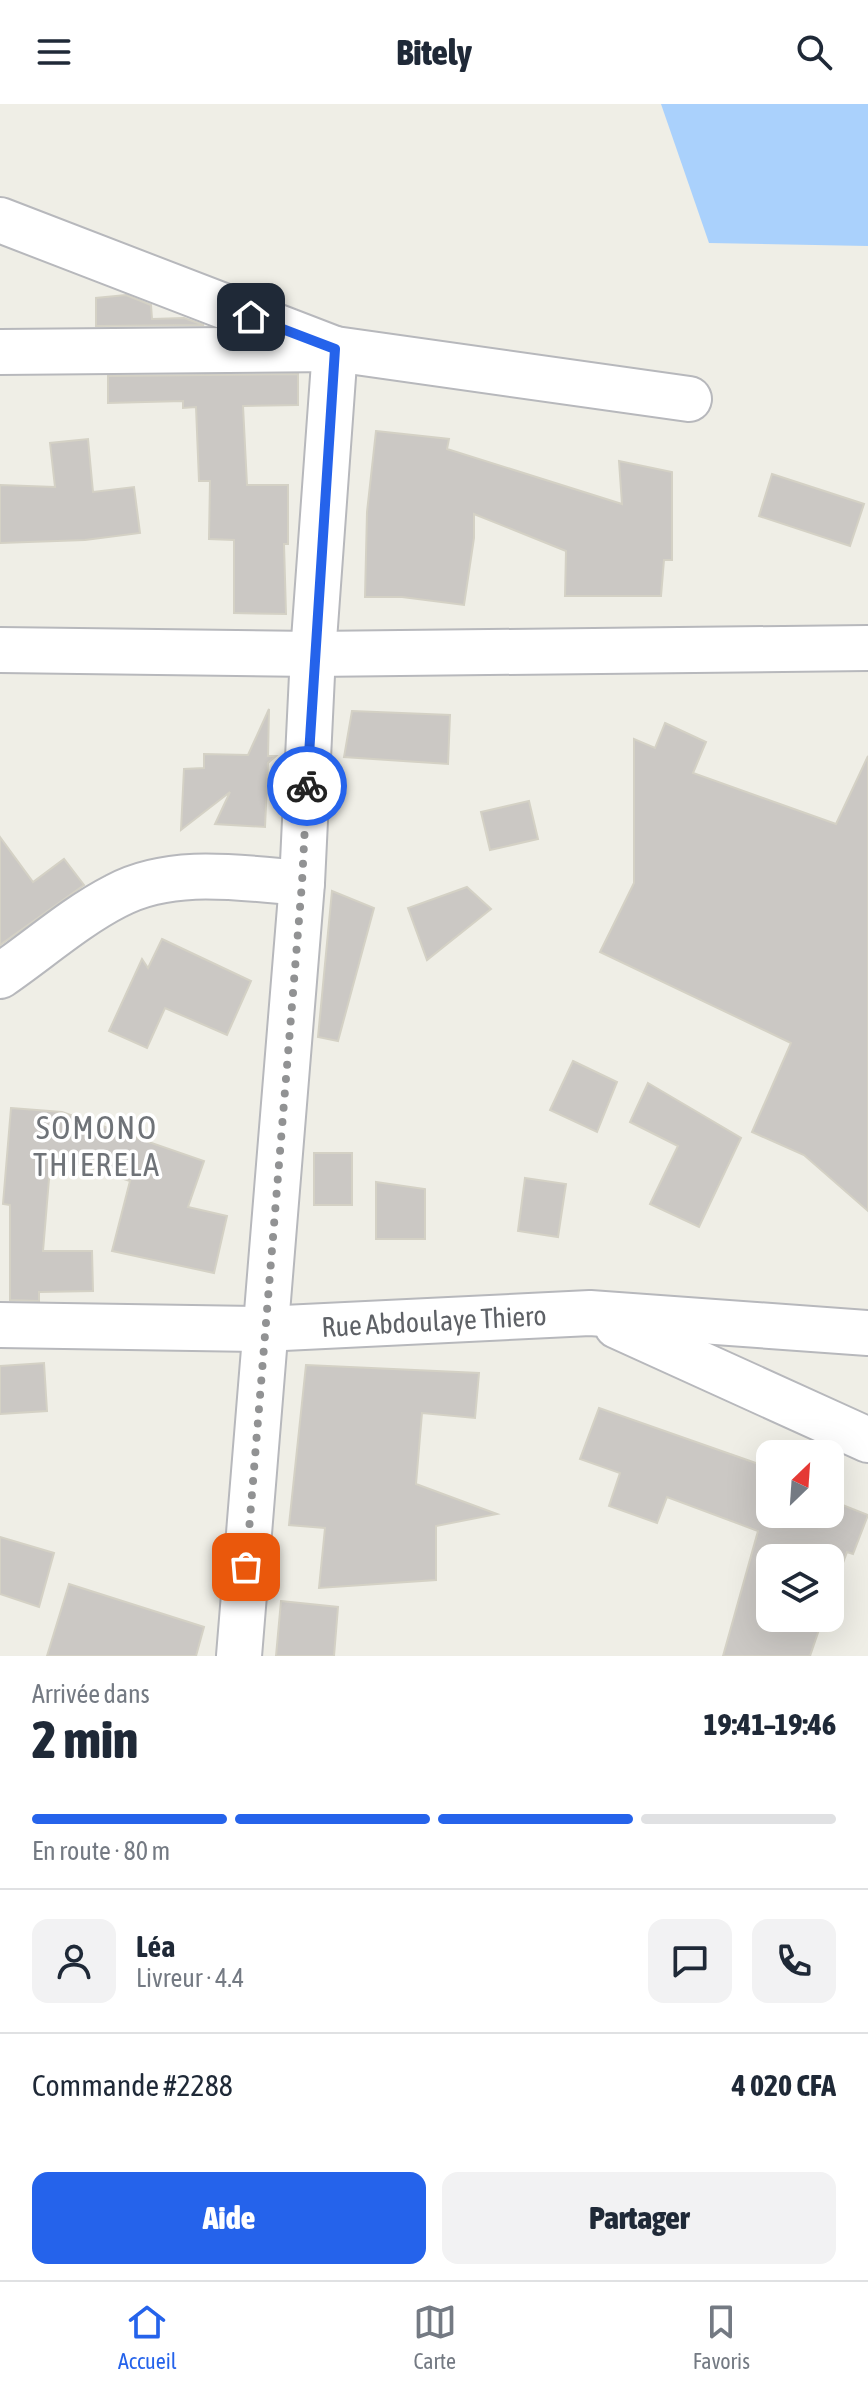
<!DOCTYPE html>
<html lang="fr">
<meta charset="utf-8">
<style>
body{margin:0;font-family:"Asap Condensed",sans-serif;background:#f2f2f3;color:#1f2937;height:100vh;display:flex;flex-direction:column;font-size:30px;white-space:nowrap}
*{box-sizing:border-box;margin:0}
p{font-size:26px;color:#747a83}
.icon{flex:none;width:44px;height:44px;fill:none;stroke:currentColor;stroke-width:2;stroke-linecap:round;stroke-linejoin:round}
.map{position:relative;height:1552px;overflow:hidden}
.details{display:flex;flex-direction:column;background:#fff;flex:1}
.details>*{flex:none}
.needle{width:52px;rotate:25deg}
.fabs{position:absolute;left:756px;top:1336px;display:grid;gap:16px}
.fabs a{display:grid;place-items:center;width:88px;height:88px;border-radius:16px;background:#fff;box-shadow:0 8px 32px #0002;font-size:40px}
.pin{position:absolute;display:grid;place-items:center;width:68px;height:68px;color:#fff;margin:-34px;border-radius:16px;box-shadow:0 4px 12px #0006}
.courier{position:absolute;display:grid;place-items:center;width:80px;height:80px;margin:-40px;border:6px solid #2563eb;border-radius:50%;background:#fff;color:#222;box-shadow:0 2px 10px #0007}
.head em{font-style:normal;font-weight:800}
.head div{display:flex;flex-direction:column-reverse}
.head{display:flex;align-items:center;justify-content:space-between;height:136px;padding:0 32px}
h1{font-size:52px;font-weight:800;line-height:60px}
.bar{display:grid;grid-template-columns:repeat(4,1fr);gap:12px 8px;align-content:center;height:96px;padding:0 32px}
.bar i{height:10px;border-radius:6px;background:#e0e1e3}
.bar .selected{background:#2563eb}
.bar p{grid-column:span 4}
.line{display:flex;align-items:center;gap:20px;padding:0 32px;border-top:2px solid #e0e1e3}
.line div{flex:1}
.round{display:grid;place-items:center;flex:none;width:84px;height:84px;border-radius:16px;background:#f2f2f3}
.primary-button{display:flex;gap:16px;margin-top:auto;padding:16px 32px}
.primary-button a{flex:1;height:92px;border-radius:16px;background:#2563eb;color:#fff;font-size:32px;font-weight:800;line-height:92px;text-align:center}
.primary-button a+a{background:#f2f2f3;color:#1f2937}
header{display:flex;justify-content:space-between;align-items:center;height:104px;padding:0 32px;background:#fff;font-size:36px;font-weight:800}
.dock{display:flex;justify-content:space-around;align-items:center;height:112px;border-top:2px solid #e0e1e3;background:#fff;font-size:22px;color:#747a83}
.dock a{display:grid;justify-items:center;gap:4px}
.dock .selected{color:#2563eb}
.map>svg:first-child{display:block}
.water{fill:#aad1fc}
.building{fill:#cbc8c4;stroke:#d4d1c5;stroke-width:2}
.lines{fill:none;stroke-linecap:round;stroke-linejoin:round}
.street-casing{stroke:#b7b8bc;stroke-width:48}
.street{stroke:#fff;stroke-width:44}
.done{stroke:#919293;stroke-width:8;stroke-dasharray:0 14.4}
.route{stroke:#2563eb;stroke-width:10}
.labels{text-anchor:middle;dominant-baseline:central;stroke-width:7;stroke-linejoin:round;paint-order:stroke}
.street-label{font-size:28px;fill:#5e6166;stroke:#fff}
.quarter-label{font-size:32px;letter-spacing:2px;fill:#6f7378;stroke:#fff}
</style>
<header><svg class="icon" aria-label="menu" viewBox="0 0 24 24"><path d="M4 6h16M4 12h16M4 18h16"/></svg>Bitely<svg class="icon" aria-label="search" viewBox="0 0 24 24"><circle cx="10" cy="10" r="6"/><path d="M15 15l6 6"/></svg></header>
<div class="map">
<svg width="868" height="1552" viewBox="0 0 868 1552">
<rect width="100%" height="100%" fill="#efeee6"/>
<!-- water -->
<polygon class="water" points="661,0 868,0 868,142 709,139"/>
<!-- building -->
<g class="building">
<polygon points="126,191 151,201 152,215 184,214 204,221 96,222 96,194"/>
<polygon points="298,270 298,301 243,302 247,381 288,381 288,440 284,440 286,510 234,509 234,436 209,435 210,377 199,377 196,303 183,304 183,297 108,299 108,272"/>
<polygon points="376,327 449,335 447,345 622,400 619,357 672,368 672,456 664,456 661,492 565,492 566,447 474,410 474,434 464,501 402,493 365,493 367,408"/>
<polygon points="88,335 93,388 134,383 140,429 85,436 0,439 0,381 55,383 50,339"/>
<polygon points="772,370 864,400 850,442 759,412"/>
<polygon points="269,605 268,652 276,652 268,659 265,723 215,720 230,688 181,726 184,665 204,664 204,650 248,651"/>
<polygon points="352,607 450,611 448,660 344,653"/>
<polygon points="665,619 706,638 693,669 836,720 868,652 868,1107 804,1051 752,1028 791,939 600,848 634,779 634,635 655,644"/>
<polygon points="529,697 538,735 490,746 481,708"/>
<polygon points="0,733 33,778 64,755 84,781 0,841"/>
<polygon points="467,783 491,805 427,856 408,804"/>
<polygon points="332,787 374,804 338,937 318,933"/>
<polygon points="162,835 251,877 227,931 165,904 147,944 109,927 142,855 148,864"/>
<polygon points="573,957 617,978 597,1028 550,1006"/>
<polygon points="648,979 741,1034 699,1123 650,1100 678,1042 630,1018"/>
<polygon points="11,1004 62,1008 204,1057 188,1103 227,1112 214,1169 112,1147 130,1077 51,1051 43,1147 92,1147 93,1187 39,1188 39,1197 10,1196 10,1101 3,1100"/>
<rect x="314" y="1049" width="38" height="52"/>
<polygon points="525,1074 566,1080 558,1133 518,1127"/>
<polygon points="376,1078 425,1085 425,1135 376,1135"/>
<polygon points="44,1259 47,1307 0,1310 0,1262"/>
<polygon points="306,1261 479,1269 475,1314 422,1309 416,1380 497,1410 436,1422 436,1476 319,1484 325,1424 289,1421"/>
<polygon points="599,1304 770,1364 770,1410 830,1410 830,1396 868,1411 853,1450 847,1448 830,1495 830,1454 770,1454 770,1514 823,1514 810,1552 723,1552 758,1427 667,1393 657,1419 609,1402 620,1369 580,1355"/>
<polygon points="0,1433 54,1449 39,1503 0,1490"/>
<polygon points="69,1480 204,1523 196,1552 47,1552"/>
<polygon points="281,1497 338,1503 334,1552 276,1552"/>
</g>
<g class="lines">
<defs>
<g id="street">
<polyline points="0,116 335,245 313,550 302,779 239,1552"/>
<polyline points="0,248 335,245 689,295"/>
<polyline points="0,546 313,550 868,544"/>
<path d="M0,872C38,846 75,813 116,792C171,762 242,774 302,779"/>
<polyline points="0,1221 263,1225 590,1209 868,1229"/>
<polyline points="617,1222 868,1336"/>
</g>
</defs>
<!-- street casing -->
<use href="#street" class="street-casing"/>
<!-- street -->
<use href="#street" class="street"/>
</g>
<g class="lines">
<!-- done -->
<polyline class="done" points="246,1463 302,779 307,682"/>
<!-- route -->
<polyline class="route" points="251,213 335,245 307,682"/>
</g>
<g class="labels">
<!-- street labels -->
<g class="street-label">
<text transform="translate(434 1217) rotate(-3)">Rue Abdoulaye Thiero</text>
</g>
<!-- quarter labels -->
<g class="quarter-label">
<text x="97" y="1023">SOMONO<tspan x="97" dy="37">THIERELA</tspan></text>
</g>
</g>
</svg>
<div class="fabs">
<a><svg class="needle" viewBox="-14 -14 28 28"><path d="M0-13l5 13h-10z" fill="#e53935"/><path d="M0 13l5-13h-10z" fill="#747a83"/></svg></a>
<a><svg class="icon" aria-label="layers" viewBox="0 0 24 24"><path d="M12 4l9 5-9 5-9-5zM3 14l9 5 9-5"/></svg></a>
</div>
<div class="pin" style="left:246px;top:1463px;background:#ea580c"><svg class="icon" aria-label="bag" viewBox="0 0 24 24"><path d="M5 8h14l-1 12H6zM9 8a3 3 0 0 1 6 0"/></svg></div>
<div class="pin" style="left:251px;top:213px;background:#1f2937"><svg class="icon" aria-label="home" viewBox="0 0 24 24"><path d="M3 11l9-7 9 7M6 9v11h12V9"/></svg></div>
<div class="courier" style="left:307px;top:682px"><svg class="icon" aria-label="bike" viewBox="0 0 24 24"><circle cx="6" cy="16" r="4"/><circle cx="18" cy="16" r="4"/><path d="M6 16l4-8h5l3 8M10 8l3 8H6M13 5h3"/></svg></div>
</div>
<section class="details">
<div class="head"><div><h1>2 min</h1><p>Arrivée dans</p></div><em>19:41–19:46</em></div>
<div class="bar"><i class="selected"></i><i class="selected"></i><i class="selected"></i><i></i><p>En route · 80 m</p></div>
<div class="line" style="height:144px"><a class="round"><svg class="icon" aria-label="person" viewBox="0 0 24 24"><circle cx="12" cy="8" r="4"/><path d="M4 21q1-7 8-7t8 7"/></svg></a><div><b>Léa</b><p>Livreur · 4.4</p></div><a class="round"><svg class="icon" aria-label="chat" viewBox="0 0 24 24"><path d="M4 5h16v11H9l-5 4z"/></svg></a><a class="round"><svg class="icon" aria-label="phone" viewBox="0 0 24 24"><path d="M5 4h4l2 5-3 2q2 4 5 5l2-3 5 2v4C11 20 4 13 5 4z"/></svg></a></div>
<div class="line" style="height:104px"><div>Commande #2288</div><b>4 020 CFA</b></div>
<div class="primary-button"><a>Aide</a><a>Partager</a></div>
</section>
<nav class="dock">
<a class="selected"><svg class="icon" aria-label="home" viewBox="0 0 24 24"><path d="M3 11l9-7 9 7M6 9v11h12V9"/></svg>Accueil</a>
<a><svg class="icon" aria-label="map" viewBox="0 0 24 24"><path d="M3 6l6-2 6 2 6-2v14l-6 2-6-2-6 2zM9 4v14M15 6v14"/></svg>Carte</a>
<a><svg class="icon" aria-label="saved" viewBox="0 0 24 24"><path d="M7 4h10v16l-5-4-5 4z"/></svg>Favoris</a>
</nav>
